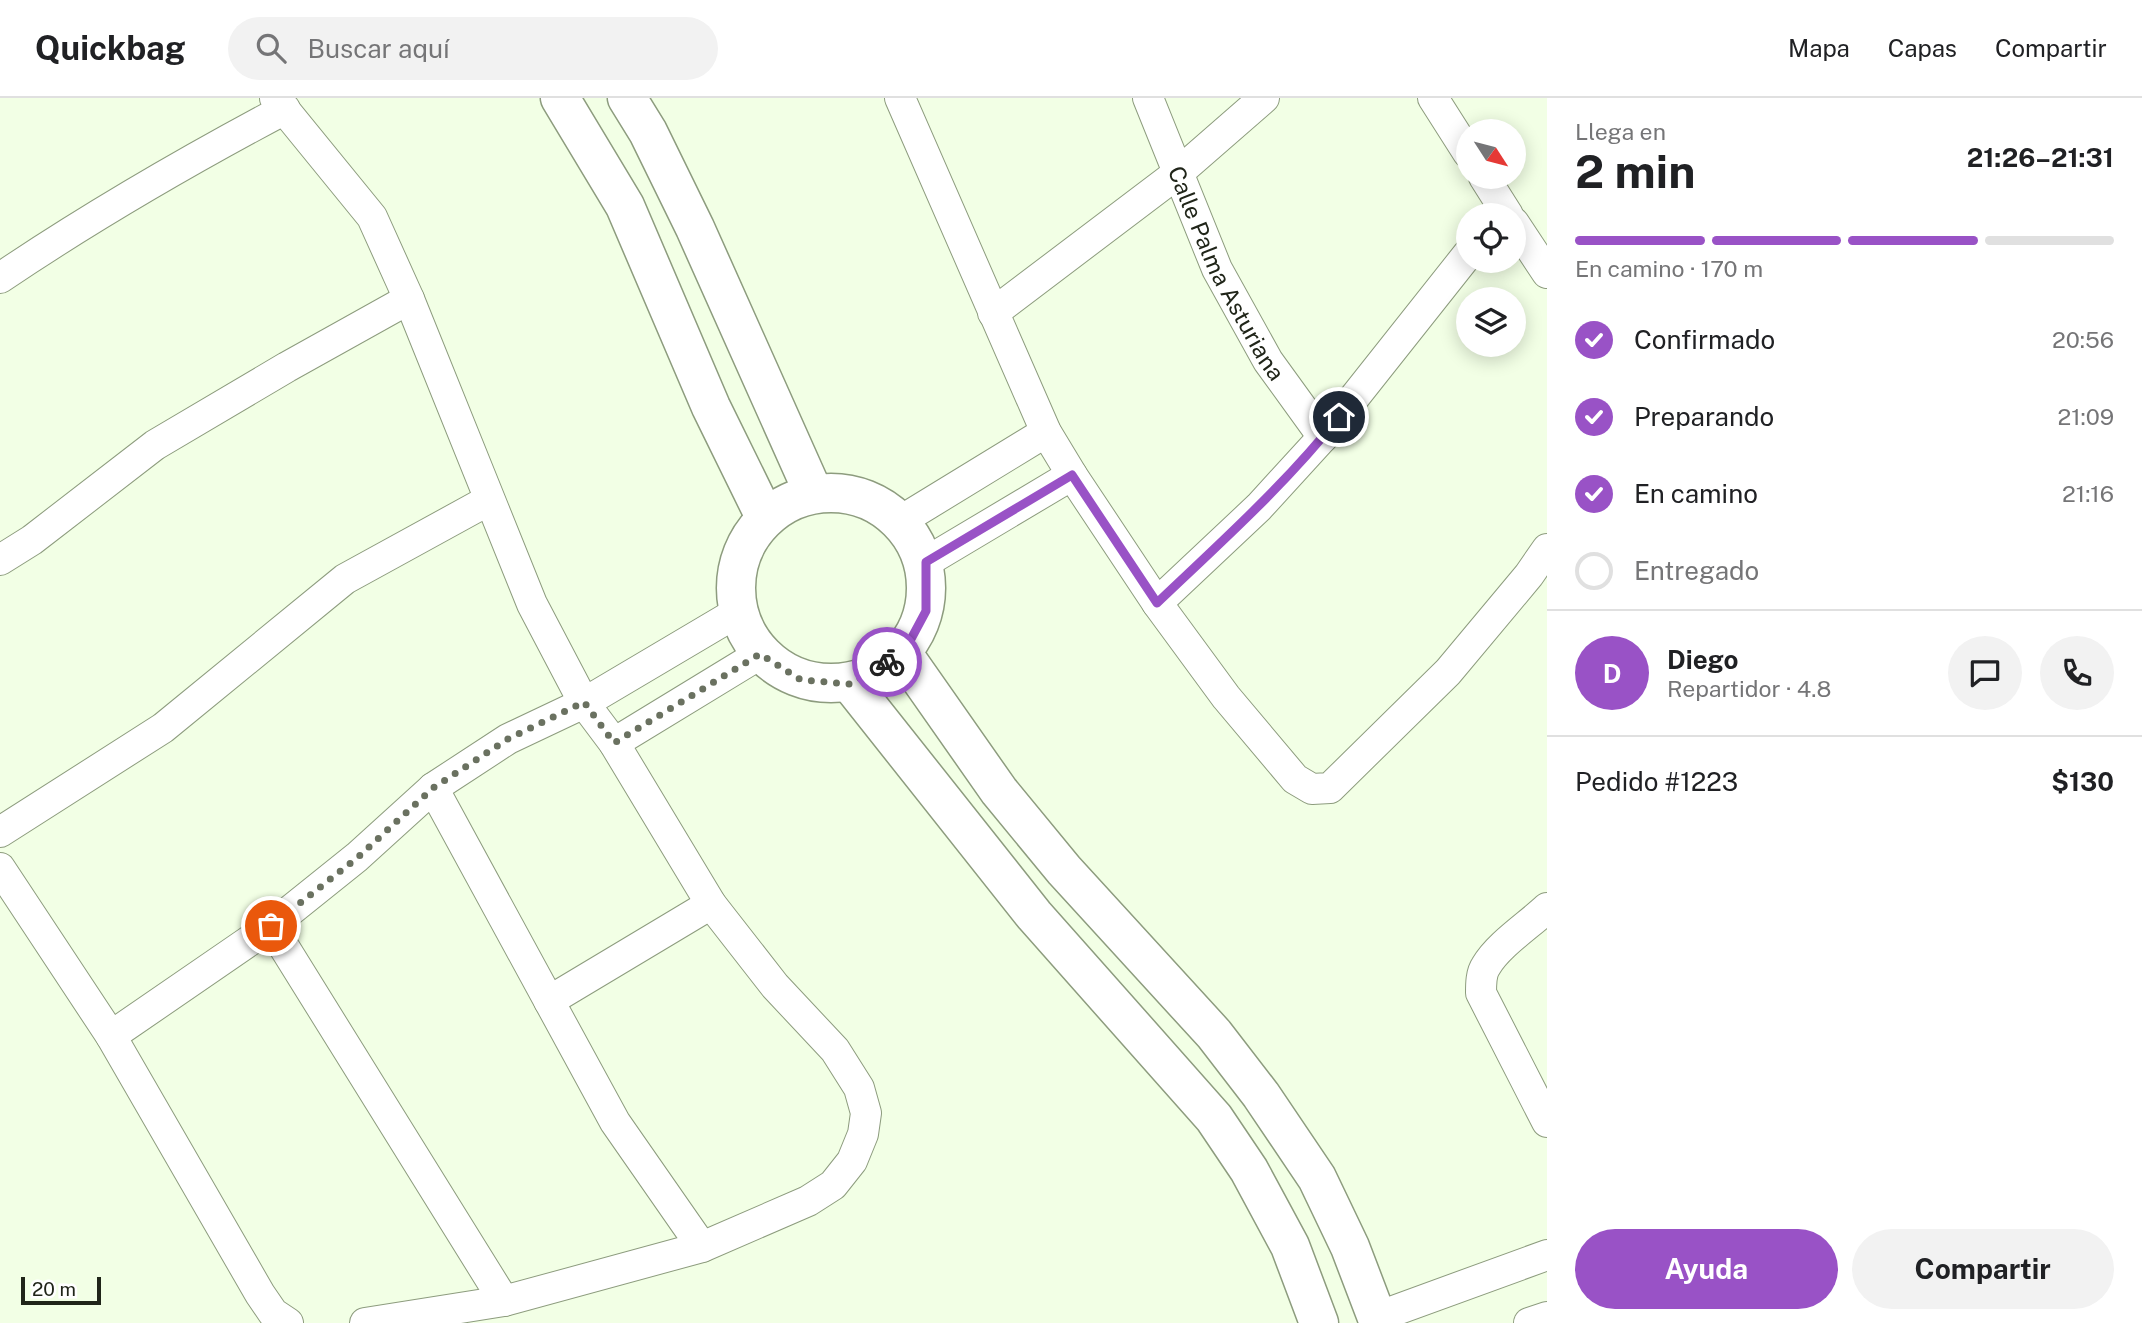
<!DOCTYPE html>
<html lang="es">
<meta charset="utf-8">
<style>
body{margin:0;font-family:"Public Sans",sans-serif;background:#f2f2f2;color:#202124;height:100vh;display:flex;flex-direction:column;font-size:26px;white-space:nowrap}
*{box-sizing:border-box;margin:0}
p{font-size:23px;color:#757577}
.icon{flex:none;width:38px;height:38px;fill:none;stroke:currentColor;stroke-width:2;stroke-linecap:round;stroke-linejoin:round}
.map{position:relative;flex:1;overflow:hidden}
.details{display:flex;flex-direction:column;background:#fff;width:595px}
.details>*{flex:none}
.needle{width:46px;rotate:126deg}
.tools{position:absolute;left:1456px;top:21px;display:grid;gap:14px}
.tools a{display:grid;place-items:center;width:70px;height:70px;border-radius:50%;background:#fff;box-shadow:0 4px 18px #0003;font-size:35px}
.scale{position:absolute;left:21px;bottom:18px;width:80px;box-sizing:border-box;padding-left:7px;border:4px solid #202519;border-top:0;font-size:19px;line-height:24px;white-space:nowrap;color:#202519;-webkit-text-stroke:5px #fff;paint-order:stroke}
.pin{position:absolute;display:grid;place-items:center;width:60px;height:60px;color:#fff;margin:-30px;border:4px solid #fff;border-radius:50%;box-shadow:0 2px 7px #0007}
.courier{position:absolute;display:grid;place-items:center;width:70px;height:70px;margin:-35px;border:5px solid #9952c6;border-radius:50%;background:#fff;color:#222;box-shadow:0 2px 9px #0007}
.head em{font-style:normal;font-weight:700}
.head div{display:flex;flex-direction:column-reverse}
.head{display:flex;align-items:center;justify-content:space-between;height:119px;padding:0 28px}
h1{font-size:46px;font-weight:700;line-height:52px}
.bar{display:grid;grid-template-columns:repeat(4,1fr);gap:10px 7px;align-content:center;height:84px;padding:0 28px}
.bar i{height:9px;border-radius:5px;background:#e0e0e0}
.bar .selected{background:#9952c6}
.bar p{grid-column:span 4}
.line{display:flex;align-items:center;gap:18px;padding:0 28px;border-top:2px solid #e0e0e0}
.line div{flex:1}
.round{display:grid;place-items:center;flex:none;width:74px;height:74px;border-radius:37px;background:#f2f2f2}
ol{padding:0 28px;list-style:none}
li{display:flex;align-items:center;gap:21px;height:77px}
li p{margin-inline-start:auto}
li .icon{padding:7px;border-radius:50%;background:#9952c6;color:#fff;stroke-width:4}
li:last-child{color:#757577}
li i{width:38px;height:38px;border:4px solid #e0e0e0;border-radius:50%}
.action{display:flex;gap:14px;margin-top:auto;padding:14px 28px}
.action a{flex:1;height:80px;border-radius:42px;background:#9952c6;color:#fff;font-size:28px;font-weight:700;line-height:80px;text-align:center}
.action a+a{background:#f2f2f2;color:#202124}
header{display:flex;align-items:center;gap:42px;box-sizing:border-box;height:98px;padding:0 35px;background:#fff;border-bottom:2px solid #e0e0e0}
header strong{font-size:33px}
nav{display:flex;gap:38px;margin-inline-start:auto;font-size:24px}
.search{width:490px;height:63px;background:#f2f2f2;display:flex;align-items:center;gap:18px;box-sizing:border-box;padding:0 24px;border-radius:38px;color:#757577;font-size:26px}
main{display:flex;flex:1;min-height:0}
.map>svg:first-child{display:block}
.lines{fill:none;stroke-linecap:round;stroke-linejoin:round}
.minor-casing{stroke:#8d9c7e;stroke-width:32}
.tertiary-casing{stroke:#8d9c7e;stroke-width:41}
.minor{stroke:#fff;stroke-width:30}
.tertiary{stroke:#fff;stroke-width:38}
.done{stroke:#6a7160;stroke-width:7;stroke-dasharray:0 12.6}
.route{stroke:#9952c6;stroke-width:9}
.labels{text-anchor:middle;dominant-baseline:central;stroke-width:7;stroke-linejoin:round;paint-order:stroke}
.street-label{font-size:23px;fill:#202519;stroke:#fff}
</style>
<header>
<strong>Quickbag</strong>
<div class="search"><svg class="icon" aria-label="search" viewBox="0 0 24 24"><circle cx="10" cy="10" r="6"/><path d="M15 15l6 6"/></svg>Buscar aquí</div>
<nav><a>Mapa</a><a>Capas</a><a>Compartir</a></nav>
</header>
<main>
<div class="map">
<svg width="1547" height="1225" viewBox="0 0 1547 1225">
<rect width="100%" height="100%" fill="#f2ffe5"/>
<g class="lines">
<defs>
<g id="minor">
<polyline points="275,0 372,119 409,201 532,506 584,605 614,645 711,806 775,888 835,952 859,990 866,1015 863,1036 852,1063 833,1087 808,1103 702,1149 504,1203 365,1225"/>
<polyline points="900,0 1046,334 1072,377 1157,505 1226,599 1295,681 1312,691 1330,690 1448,574 1529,477 1547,451"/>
<path id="s1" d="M1148,0L1217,171L1268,263L1323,339"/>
<polyline points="1433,0 1468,55"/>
<polyline points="1484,79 1508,117"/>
<polyline points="1514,125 1547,175"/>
<path d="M0,180C92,118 187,63 285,11"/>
<polyline points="993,215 1178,75 1264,0"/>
<polyline points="902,422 1046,334"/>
<polyline points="0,462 32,442 155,347 287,269 409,201"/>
<polyline points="926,464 1072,377"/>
<polyline points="1157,505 1259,409 1323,339 1468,156"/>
<polyline points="614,645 760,556"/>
<polyline points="433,690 615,1024 702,1149"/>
<polyline points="0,734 163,630 345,481 489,402"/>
<polyline points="0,770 111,938 260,1196 273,1215 288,1225"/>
<path d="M1547,810C1529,827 1498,847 1486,868C1481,875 1481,886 1481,895L1547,1024"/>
<polyline points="271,828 504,1203"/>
<polyline points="549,903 711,806"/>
<polyline points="111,938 271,828 357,759 433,690 508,641 584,605 736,515"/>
<polyline points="1377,1219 1547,1157"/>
<polyline points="1529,1225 1547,1219"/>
</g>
<g id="tertiary">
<polyline points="560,0 625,108 711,309 765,419"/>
<polyline points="627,0 648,34 695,130 813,394"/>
<circle cx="831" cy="490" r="95"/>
<polyline points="903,556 999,693 1064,772 1214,936 1261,997 1317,1080 1350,1149 1379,1225"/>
<polyline points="850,585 1034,817 1214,1020 1249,1072 1290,1148 1319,1225"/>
</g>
</defs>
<!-- minor casing -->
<use href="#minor" class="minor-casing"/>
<!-- tertiary casing -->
<use href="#tertiary" class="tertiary-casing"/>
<!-- minor -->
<use href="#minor" class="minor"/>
<!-- tertiary -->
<use href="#tertiary" class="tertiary"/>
</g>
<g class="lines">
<!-- done -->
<polyline class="done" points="271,828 357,760 433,690 508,641 584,604 614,645 760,556 801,582 850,586 887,564"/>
<!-- route -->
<path class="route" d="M887,564L903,556L926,513V464L1072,377L1157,505C1220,445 1285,387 1339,319"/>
</g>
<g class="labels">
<!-- street labels -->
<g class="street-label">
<text stroke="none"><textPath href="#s1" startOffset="192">Calle Palma Asturiana</textPath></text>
</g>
</g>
</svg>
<div class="tools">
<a><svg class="needle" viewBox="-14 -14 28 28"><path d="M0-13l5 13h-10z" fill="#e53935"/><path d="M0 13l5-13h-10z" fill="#757577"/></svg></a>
<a><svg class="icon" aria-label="locate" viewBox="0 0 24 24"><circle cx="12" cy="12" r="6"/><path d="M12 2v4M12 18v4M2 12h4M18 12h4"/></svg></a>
<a><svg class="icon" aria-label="layers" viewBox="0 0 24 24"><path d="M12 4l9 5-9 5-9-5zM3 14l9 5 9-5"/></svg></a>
</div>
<div class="scale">20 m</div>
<div class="pin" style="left:271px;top:828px;background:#ea580c"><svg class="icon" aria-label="bag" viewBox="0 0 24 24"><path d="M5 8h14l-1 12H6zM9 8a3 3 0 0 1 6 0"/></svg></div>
<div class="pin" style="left:1339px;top:319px;background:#1f2937"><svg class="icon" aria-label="home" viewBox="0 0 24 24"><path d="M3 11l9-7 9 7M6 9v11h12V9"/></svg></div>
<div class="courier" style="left:887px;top:564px"><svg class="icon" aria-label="bike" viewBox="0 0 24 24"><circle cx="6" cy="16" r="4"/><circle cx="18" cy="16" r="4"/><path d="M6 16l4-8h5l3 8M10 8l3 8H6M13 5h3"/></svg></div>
</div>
<section class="details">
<div class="head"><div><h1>2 min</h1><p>Llega en</p></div><em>21:26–21:31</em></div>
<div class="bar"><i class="selected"></i><i class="selected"></i><i class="selected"></i><i></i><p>En camino · 170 m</p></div>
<ol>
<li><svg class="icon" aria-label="check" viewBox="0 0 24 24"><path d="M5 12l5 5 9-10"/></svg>Confirmado<p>20:56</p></li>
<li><svg class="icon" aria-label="check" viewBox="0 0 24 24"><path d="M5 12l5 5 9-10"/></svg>Preparando<p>21:09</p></li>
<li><svg class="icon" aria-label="check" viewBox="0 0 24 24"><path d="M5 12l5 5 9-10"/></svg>En camino<p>21:16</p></li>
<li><i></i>Entregado</li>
</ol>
<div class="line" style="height:126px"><b class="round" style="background:#9952c6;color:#fff">D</b><div><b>Diego</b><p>Repartidor · 4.8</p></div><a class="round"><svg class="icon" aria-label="chat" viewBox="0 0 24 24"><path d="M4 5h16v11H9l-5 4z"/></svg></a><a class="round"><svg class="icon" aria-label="phone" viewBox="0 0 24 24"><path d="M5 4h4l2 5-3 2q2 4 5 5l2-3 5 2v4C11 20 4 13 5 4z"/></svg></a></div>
<div class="line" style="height:91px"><div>Pedido #1223</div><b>$130</b></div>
<div class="action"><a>Ayuda</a><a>Compartir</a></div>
</section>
</main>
